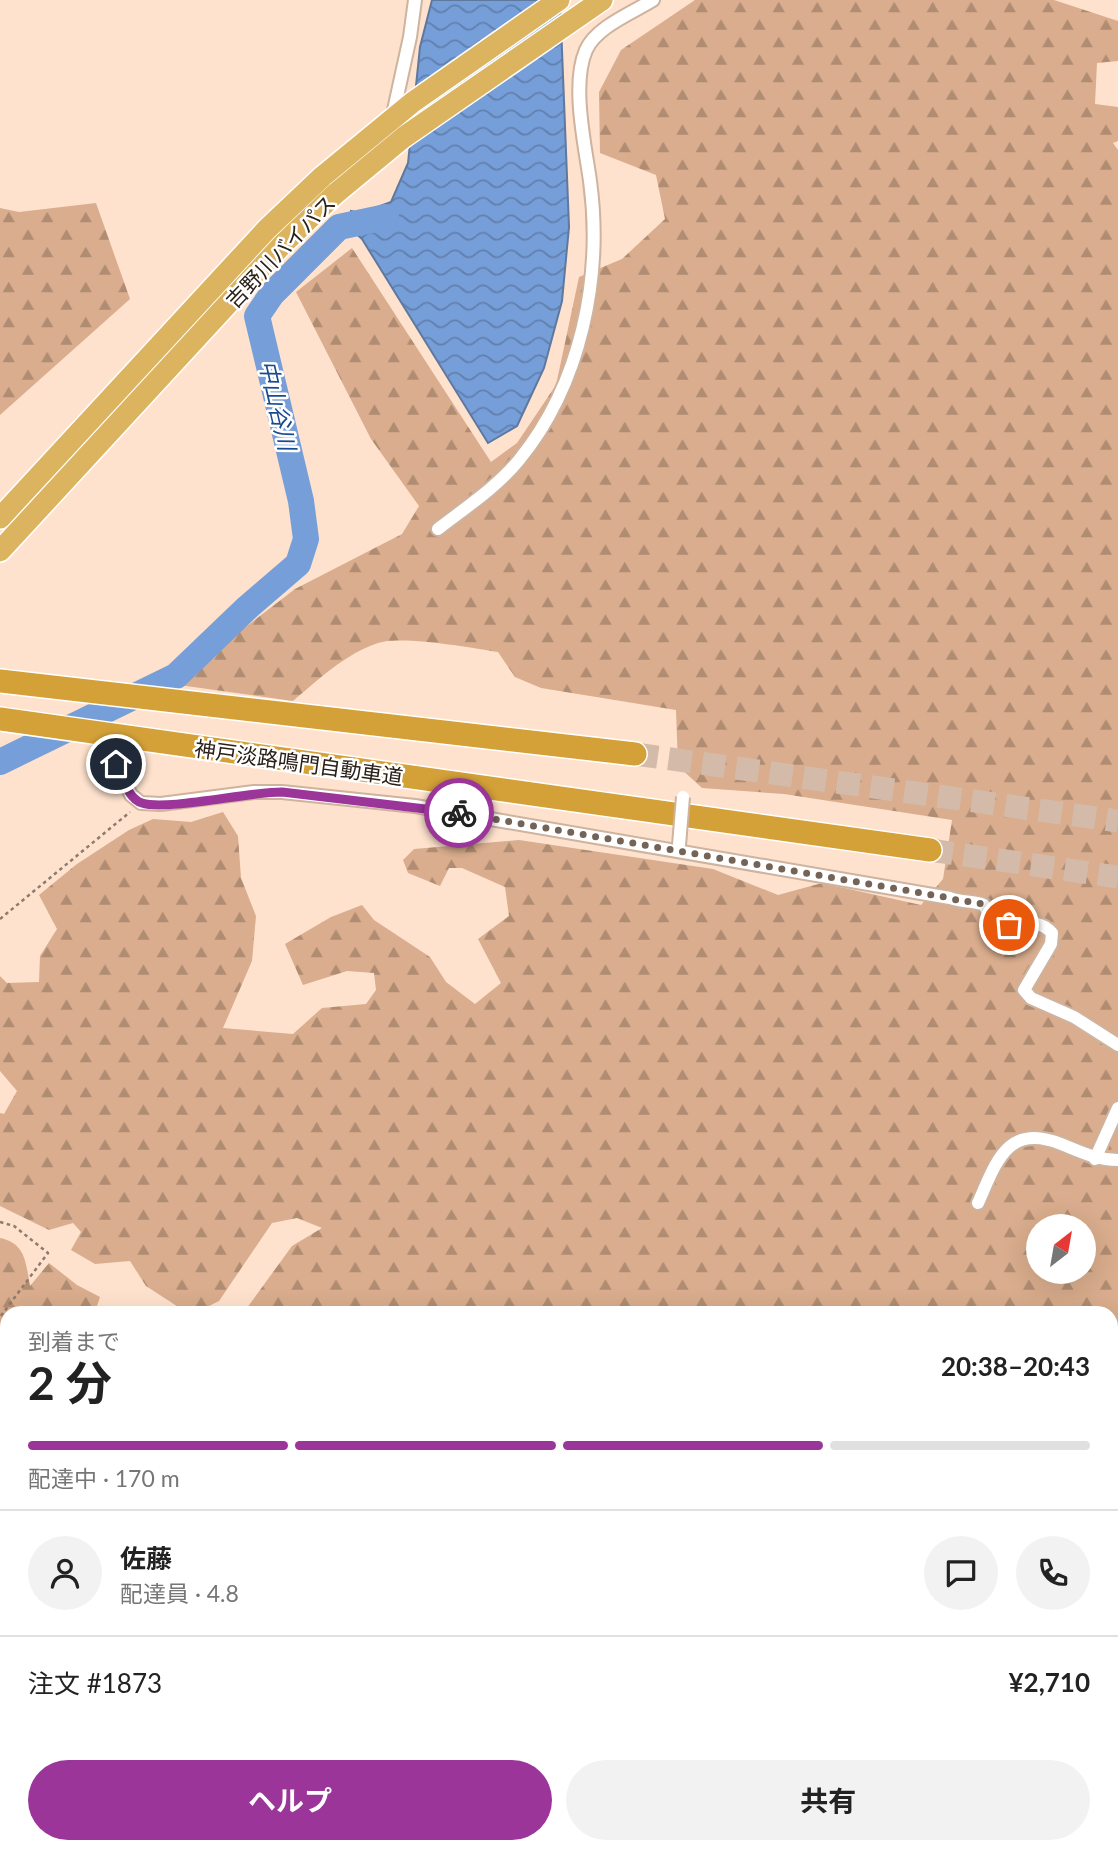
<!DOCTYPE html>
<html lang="ja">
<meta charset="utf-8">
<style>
body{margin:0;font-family:Lato,"Noto Sans JP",sans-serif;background:#f2f2f2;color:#222;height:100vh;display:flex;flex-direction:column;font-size:26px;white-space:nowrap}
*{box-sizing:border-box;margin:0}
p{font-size:23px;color:#767676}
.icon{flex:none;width:38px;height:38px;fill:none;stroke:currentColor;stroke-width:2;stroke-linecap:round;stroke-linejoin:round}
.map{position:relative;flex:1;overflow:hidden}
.sheet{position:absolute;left:0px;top:1306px;width:1118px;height:548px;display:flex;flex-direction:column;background:#fff;border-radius:21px 21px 0 0;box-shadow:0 7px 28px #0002}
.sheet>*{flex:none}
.needle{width:46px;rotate:31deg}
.controls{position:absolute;left:1026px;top:1214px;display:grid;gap:14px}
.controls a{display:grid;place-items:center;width:70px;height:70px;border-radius:50%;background:#fff;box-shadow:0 7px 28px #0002;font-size:35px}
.pin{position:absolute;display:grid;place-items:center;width:60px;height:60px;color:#fff;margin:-30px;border:4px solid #fff;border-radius:50%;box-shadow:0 2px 7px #0007}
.courier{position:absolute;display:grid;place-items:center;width:70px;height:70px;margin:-35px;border:5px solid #9b3599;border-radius:50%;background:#fff;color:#222;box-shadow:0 2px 9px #0007}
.headline em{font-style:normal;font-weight:700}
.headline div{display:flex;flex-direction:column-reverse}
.headline{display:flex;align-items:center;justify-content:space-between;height:119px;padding:0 28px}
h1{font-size:46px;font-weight:700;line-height:52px}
.bar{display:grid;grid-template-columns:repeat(4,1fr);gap:10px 7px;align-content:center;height:84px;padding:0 28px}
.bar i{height:9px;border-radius:5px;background:#e0e0e0}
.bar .active{background:#9b3599}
.bar p{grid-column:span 4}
.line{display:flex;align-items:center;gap:18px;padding:0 28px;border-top:2px solid #e0e0e0}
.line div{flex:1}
.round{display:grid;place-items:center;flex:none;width:74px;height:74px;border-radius:37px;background:#f2f2f2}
.cta{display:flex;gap:14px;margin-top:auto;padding:14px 28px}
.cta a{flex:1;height:80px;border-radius:42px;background:#9b3599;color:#fff;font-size:28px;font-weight:700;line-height:80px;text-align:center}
.cta a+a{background:#f2f2f2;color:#222}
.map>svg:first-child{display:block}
.forest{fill:url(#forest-firs);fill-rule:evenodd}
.water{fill:url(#water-waves);stroke:#5f789e;stroke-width:2}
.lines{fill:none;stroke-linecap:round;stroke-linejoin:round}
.river{stroke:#769ed8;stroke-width:26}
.motorway-tunnel{stroke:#d4bba9;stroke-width:23;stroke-dasharray:23 11;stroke-linecap:butt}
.minor-casing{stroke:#ceb39e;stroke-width:16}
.trunk-casing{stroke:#fff;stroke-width:24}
.motorway-casing{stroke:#fff;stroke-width:26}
.path{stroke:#8d7b6d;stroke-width:2.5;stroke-dasharray:3.5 3.5;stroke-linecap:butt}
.minor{stroke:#fff;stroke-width:12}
.trunk{stroke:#dcb460;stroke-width:21}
.motorway{stroke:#d4a138;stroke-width:23}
.minor-bridge-casing{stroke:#ceb39e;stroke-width:16;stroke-linecap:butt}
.minor-bridge{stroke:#fff;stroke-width:12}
.done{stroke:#746457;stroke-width:7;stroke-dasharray:0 12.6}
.route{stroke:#9b3599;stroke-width:9}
.labels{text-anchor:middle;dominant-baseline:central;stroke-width:5;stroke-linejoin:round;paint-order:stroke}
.street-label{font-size:21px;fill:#2a2018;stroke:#fff}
.water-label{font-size:23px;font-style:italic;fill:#194b90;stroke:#fff}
</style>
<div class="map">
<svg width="1118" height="1852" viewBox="0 0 1118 1852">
<defs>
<pattern id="forest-firs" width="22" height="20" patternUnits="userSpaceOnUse" patternTransform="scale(1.75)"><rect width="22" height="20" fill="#d9ad8d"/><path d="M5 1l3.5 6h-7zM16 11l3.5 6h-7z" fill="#b08c72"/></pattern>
<pattern id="water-waves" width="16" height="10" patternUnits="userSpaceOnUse" patternTransform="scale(1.75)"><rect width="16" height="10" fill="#769ed8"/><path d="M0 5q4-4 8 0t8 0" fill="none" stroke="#6180ae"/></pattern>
</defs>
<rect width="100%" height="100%" fill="#fee2cd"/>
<!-- forest -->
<g class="forest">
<path d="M695,0H1054L1118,21V61L1097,63L1095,104L1118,107V141L1113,143L1118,150V1852H0V1238C26,1243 26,1264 30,1286L49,1263L77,1285L100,1297L95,1312H7V1846H1111V1312H244L292,1246L322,1228L297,1218L272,1223L219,1301L197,1312H186L146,1286L130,1261L95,1264L71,1250L81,1232L73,1223L49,1230L0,1206V1113L4,1114L17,1091L0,1071V976L7,983L39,982L40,956L57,929L39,895L77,864L129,830L153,819L191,822L223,812L238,836L241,878L256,916L252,961L223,1028L293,1034L322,1008L366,1004L376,990L374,973L347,971L303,985L285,944L331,917L362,905L374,920L430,957L446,982L475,1004L501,983L478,939L509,916L505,887L462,868H449L440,886L408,873L403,860L414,849L519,840L713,869L778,895L822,883L921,905L943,879L952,820L784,794L702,788L678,766L676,710L541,688L515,677L498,652C474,648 399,635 378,643C345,654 319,679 293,701L179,685L198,672L234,636L295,589L402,534L419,506L371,439L296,292L352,248L491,462L517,443L556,385L579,277L622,259L665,219L656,175L600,153L599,92L621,50ZM1038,1227H1083V1272H1038Z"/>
<polygon points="96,203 130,299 0,415 0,208 19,212"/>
</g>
<!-- water -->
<polygon class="water" points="432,0 560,0 569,227 562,301 544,368 517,426 488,443 362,239 350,228 351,211 361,213 391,202 408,163 420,47"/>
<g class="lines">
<!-- river -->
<polyline class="river" points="0,762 176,676 248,607 298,564 306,539 301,501 257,316 272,294 339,227 386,217"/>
<!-- motorway-tunnel -->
<g class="motorway-tunnel">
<polyline points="635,754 1118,821"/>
<polyline points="930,850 1118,877"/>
</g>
<defs>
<g id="minor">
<polyline points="392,119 410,37 415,0"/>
<path d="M438,529C465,508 497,487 519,460C581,384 603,277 590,181C585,145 571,84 586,50C596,27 632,13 653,0"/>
<path d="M109,779L116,764L131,795L141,803L161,804L254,792H282L415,806L950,898C963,903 972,900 984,905C999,938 1032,910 1052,933L1051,944L1024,990L1031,998L1074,1017L1118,1045"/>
<polyline points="1095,1159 1118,1108"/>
<path d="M978,1203C996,1163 1007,1122 1061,1144C1081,1152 1096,1160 1118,1160"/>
</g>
<g id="trunk">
<polyline points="0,518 267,229 323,176 413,102 559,0"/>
<polyline points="0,551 282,245 335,194 404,137 602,0"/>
</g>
<g id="motorway">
<polyline points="0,681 635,754"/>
<polyline points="0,719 930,850"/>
</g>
</defs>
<!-- minor casing -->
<use href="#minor" class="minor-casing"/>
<!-- trunk casing -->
<use href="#trunk" class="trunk-casing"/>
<!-- motorway casing -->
<use href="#motorway" class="motorway-casing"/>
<!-- path -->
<g class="path">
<polyline points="0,919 130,812"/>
<polyline points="0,1222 14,1226 48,1253 0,1317"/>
<polyline points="0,1369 7,1373"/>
<polyline points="1111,1461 1118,1455"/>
<polyline points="0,1528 7,1531"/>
<polyline points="1111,1633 1118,1637"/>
<polyline points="0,1767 6,1766 1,1752 7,1743"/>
<polyline points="360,1846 364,1852"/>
<polyline points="810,1846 810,1852"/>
</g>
<!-- minor -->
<use href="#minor" class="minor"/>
<!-- trunk -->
<use href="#trunk" class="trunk"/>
<!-- motorway -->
<use href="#motorway" class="motorway"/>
<defs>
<polyline id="minor-bridge" points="679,845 683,797"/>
</defs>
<!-- minor-bridge casing -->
<use href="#minor-bridge" class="minor-bridge-casing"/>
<!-- minor-bridge -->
<use href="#minor-bridge" class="minor-bridge"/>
</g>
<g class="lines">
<!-- done -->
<path class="done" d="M459,813L950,898C963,903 972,900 984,905C989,917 997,921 1009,925"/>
<!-- route -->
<path class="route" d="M116,764C122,776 128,799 142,803C166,811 248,792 282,792L459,813"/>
</g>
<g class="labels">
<!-- street labels -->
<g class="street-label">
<text transform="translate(280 251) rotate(-46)">吉野川バイパス</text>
<text transform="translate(299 762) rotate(8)">神戸淡路鳴門自動車道</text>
</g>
<!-- water labels -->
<g class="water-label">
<text transform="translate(278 405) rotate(77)">中山谷川</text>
</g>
</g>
</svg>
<div class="controls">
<a><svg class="needle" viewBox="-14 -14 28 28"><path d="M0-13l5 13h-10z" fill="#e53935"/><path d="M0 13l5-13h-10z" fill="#767676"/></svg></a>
</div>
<div class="pin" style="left:1009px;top:925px;background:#ea580c"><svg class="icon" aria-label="bag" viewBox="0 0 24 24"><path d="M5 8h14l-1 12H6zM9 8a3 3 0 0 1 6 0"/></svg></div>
<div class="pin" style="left:116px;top:764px;background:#1f2937"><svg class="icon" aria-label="home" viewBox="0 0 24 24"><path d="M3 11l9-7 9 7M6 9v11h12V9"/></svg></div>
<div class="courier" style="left:459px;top:813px"><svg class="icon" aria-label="bike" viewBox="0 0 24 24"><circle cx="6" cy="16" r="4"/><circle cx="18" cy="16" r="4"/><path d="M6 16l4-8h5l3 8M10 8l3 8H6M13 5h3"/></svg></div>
<section class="sheet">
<div class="headline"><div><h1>2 分</h1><p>到着まで</p></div><em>20:38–20:43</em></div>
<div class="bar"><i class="active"></i><i class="active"></i><i class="active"></i><i></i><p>配達中 · 170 m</p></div>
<div class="line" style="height:126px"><a class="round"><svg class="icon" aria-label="person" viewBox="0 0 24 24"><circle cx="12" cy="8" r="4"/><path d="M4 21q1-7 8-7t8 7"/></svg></a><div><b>佐藤</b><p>配達員 · 4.8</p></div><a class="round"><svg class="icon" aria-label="chat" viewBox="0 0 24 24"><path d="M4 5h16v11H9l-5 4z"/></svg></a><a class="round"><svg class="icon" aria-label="phone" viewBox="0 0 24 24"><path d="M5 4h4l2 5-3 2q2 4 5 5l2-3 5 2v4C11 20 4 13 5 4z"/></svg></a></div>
<div class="line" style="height:91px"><div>注文 #1873</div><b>¥2,710</b></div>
<div class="cta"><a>ヘルプ</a><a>共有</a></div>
</section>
</div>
